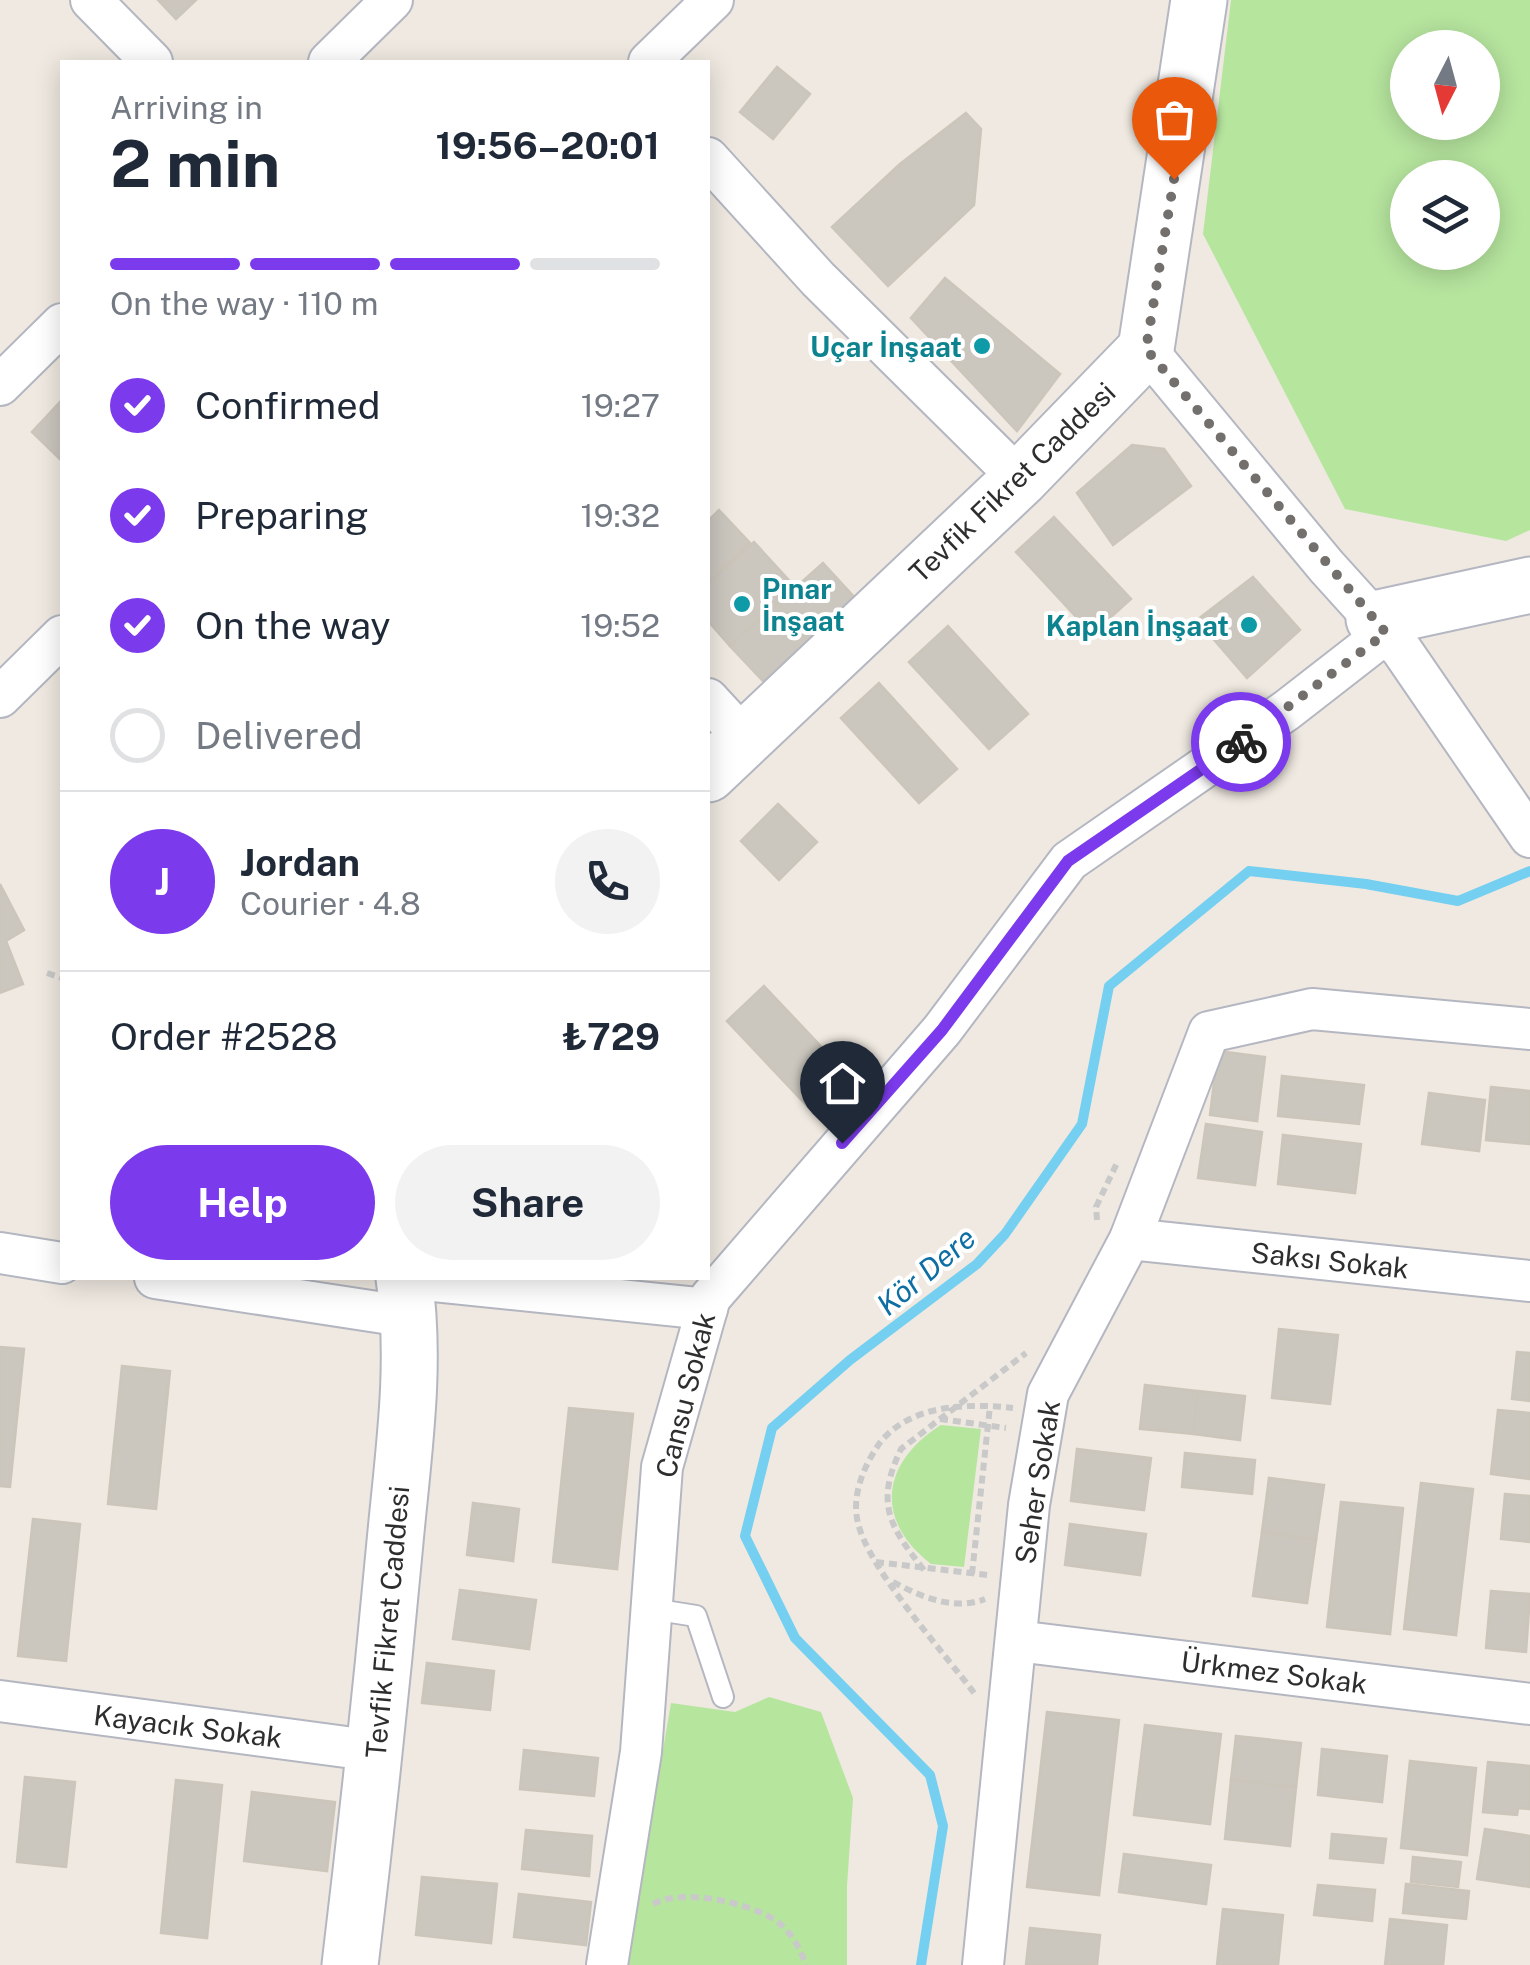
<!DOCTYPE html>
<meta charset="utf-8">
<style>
body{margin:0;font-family:"Public Sans",sans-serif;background:#f2f2f3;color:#1f2937;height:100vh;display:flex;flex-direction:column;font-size:38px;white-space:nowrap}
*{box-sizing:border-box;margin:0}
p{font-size:32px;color:#747a83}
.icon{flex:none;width:55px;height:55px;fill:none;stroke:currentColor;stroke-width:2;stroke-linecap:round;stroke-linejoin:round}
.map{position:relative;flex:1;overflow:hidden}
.side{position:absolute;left:60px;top:60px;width:650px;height:1220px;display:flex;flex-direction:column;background:#fff;border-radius:0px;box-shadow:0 5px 25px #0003}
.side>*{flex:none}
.needle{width:65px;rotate:186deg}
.tools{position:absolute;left:1390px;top:30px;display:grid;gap:20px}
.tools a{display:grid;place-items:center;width:110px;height:110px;border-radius:50%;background:#fff;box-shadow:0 5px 25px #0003;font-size:50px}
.pin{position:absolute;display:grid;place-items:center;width:85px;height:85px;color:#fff;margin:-102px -42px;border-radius:50% 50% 50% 0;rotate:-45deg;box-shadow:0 0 10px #0007}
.pin .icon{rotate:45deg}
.courier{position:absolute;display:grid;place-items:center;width:100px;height:100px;margin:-50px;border:8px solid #7c3aed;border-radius:50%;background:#fff;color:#222;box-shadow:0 2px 12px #0007}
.head em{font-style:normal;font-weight:700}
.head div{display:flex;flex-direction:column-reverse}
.head{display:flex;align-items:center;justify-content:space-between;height:170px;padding:0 50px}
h1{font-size:65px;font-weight:700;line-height:75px}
.bar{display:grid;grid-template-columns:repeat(4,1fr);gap:15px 10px;align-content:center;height:120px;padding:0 50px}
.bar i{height:12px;border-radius:8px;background:#e0e1e3}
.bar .current{background:#7c3aed}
.bar p{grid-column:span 4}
.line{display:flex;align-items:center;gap:25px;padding:0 50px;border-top:2px solid #e0e1e3}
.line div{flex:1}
.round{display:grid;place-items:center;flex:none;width:105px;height:105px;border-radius:52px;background:#f2f2f3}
ol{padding:0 50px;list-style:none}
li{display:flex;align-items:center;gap:30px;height:110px}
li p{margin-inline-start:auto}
li .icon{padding:10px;border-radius:50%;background:#7c3aed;color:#fff;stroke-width:4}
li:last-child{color:#747a83}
li i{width:55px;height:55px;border:5px solid #e0e1e3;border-radius:50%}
.cta{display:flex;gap:20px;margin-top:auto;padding:20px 50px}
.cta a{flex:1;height:115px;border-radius:60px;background:#7c3aed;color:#fff;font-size:40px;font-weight:700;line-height:115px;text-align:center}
.cta a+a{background:#f2f2f3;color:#1f2937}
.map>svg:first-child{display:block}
.green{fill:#b6e59e;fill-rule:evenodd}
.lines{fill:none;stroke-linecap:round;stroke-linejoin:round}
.stream{stroke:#75cff0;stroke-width:10}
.building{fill:#cbc7bf;stroke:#cbc5ba;stroke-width:2.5}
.lane-casing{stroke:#b4b7c1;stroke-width:24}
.street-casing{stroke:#b4b7c1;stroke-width:44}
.secondary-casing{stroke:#b4b7c1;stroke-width:59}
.path{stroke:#c9c9c9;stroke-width:6;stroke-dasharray:8 5;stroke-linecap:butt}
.lane{stroke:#fff;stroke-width:20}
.street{stroke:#fff;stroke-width:40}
.secondary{stroke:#fff;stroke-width:55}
.done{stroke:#726f6d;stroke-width:10;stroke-dasharray:0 18}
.route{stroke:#7c3aed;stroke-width:12}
.culture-dot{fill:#0f9aa8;stroke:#fff;stroke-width:4}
.labels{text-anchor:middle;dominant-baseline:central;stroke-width:8;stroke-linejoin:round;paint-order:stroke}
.culture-label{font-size:28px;font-weight:bold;fill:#0d838f;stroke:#fff;text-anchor:end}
.street-label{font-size:28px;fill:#2e2e2e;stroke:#fff}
.water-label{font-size:30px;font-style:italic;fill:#0d6fa3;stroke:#fff}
</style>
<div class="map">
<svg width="1530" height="1965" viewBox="0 0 1530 1965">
<rect width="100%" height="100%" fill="#efe9e1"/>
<!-- green -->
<g class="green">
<path d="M1231,0H1530V530L1506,541L1345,509L1203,234ZM1408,48H1482V122H1408ZM1408,178H1482V252H1408Z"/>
<path d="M941,1425L981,1429L964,1567L931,1564C873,1519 882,1462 941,1425Z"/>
<polygon points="769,1697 821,1712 853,1798 847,1886 847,1965 626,1965 671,1703 735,1712"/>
</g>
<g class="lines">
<!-- stream -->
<polyline class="stream" points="921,1965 943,1826 930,1775 795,1638 745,1536 772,1428 850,1360 977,1264 1005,1234 1082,1124 1109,986 1249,871 1366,884 1458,901 1530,871"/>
</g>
<!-- building -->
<g class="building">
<polygon points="158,0 196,0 176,19"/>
<polygon points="777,67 810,94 773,139 740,112"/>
<polygon points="966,113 981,129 974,205 888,286 832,227 900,164"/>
<polygon points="945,278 1060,374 1017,431 911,318"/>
<polygon points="62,400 62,461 32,432"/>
<polygon points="1132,445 1164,449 1191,486 1113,545 1077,493"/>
<polygon points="719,510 750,543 708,583 708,521"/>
<polygon points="1054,517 1131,599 1092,634 1016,552"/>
<polygon points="754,542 795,587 730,646 708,621 708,584"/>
<polygon points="823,563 855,598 763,681 730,646"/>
<polygon points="1253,577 1300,630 1247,678 1197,620"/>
<polygon points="948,626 1028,714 989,749 909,662"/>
<polygon points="879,683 957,769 919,803 841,718"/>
<polygon points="778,804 817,842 779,880 741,841"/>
<polygon points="0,884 24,930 6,941 23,984 0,993"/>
<polygon points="764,986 847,1074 810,1109 727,1021"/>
<polygon points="1218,1051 1265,1057 1257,1121 1210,1115"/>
<polygon points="1282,1076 1364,1085 1359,1124 1278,1116"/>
<polygon points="1491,1087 1530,1091 1530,1144 1486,1140"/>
<polygon points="1429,1093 1485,1100 1479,1151 1422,1144"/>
<polygon points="1206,1124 1262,1132 1255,1185 1198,1178"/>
<polygon points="1283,1135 1361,1144 1355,1193 1278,1184"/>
<polygon points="1279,1329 1338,1335 1330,1404 1272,1398"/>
<polygon points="0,1347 24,1349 10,1487 0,1486"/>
<polygon points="1517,1352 1530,1353 1530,1401 1512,1399"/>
<polygon points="122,1366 170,1371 156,1509 108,1504"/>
<polygon points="1145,1385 1198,1391 1193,1434 1140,1429"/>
<polygon points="1198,1391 1245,1396 1240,1440 1193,1434"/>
<polygon points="569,1408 633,1414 617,1569 553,1562"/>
<polygon points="1498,1410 1530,1413 1530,1479 1491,1474"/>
<polygon points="1077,1449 1151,1458 1144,1510 1071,1501"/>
<polygon points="1185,1453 1255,1460 1252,1494 1182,1487"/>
<polygon points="1269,1478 1324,1485 1316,1540 1262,1532"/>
<polygon points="1421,1483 1473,1489 1456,1635 1404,1629"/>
<polygon points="1505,1494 1530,1496 1530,1542 1501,1539"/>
<polygon points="1341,1502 1403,1508 1390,1634 1327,1627"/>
<polygon points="473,1503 519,1509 513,1561 467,1555"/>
<polygon points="33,1519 80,1524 66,1661 18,1656"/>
<polygon points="1070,1524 1146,1534 1140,1575 1065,1565"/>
<polygon points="1262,1532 1316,1540 1307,1603 1253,1596"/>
<polygon points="460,1590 536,1600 529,1649 453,1639"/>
<polygon points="1491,1591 1530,1594 1526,1652 1486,1648"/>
<polygon points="427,1663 494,1671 490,1710 422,1703"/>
<polygon points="1047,1712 1119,1720 1099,1895 1027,1887"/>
<polygon points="1145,1725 1221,1734 1210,1824 1134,1815"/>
<polygon points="1236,1736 1301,1743 1296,1787 1231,1780"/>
<polygon points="1322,1749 1387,1756 1382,1802 1318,1795"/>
<polygon points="524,1750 598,1758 594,1796 520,1789"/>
<polygon points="1410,1761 1476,1768 1467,1855 1401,1848"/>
<polygon points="1488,1762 1530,1766 1530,1809 1518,1808 1517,1815 1483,1812"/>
<polygon points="25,1777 75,1782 66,1867 17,1862"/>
<polygon points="176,1780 222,1785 207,1938 161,1933"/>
<polygon points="1231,1780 1296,1787 1290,1846 1225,1839"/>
<polygon points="252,1792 335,1802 327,1871 244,1861"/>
<polygon points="1485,1829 1530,1836 1530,1887 1477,1879"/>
<polygon points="526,1830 592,1836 589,1876 522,1869"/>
<polygon points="1332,1834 1386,1839 1383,1863 1330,1858"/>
<polygon points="1124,1854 1211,1865 1206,1904 1119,1892"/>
<polygon points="1413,1857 1461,1862 1458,1887 1411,1882"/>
<polygon points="422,1877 497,1884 491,1943 416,1935"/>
<polygon points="1406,1884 1469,1891 1466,1919 1403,1913"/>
<polygon points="1318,1885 1375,1890 1372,1921 1314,1915"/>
<polygon points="519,1894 591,1902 586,1945 514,1937"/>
<polygon points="1223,1909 1283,1915 1278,1965 1217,1965"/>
<polygon points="1390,1919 1447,1925 1443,1965 1385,1965"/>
<polygon points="1030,1928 1100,1935 1097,1965 1026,1965"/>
</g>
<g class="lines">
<defs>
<polyline id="lane" points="652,1609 696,1616 723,1697"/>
<g id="street">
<polyline points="91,0 152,62"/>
<polyline points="329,62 392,0"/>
<polyline points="649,62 713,0"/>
<polyline points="708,158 818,279 1020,479"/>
<polyline points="1146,349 1326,566 1401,649 1530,837"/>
<polyline points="0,385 62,324"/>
<polyline points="0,697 62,636"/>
<polyline points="708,699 744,738"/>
<polyline points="1130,1239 1530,1281"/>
<polyline points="0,1253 62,1263"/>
<polyline points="155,1278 410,1317"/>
<polyline points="405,1278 707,1309"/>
<polyline points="1017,1641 1530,1704"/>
<polyline points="0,1701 376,1751"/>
<polyline points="607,1965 641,1752 662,1467 710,1298 942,1030 1069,861 1287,710 1386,633"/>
<polyline points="983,1965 1029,1505 1048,1394 1130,1239 1209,1032 1312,1009 1530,1029"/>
</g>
<g id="secondary">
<polyline points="1374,619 1530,585"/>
<polyline points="708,774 1020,479 1146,349 1199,0"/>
<path d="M350,1965C367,1824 382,1683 395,1542C403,1455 417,1365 404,1278"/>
</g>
</defs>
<!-- lane casing -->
<use href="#lane" class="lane-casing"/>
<!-- street casing -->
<use href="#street" class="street-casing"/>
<!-- secondary casing -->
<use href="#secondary" class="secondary-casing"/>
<!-- path -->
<g class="path">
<polyline points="47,973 62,978"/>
<polyline points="1097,1220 1096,1207 1117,1163"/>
<polyline points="940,1419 1006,1428"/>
<polyline points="876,1562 987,1575"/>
<path d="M924,1570C889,1526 875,1503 901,1449L1026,1353"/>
<polyline points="972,1574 990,1406"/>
<path d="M893,1582C922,1597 953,1611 985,1599"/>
<path d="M974,1693C943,1651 869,1570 858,1523C851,1495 864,1466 879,1444C909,1404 968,1403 1013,1408"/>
<path d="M653,1904C682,1888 747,1902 775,1920C791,1931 800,1948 806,1965"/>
</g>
<!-- lane -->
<use href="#lane" class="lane"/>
<!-- street -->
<use href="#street" class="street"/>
<!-- secondary -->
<use href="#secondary" class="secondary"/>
</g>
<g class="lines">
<!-- done -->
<polyline class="done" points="1174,179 1146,349 1386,633 1241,742"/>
<!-- route -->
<polyline class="route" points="842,1143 942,1030 1068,861 1241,742"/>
</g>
<!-- markers -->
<g class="culture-dot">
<circle cx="982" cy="346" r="10"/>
<circle cx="742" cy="604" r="10"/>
<circle cx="1249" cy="625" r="10"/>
</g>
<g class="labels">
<!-- culture labels -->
<g class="culture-label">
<text x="962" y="346">Uçar İnşaat</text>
<text x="762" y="588" text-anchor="start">Pınar<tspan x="762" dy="32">İnşaat</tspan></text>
<text x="1229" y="625">Kaplan İnşaat</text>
</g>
<!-- street labels -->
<g class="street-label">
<text transform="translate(1012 482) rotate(-44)">Tevfik Fikret Caddesi</text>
<text transform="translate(1330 1260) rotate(6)">Saksı Sokak</text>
<text transform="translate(685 1395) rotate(-76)">Cansu Sokak</text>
<text transform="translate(1037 1482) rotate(-81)">Seher Sokak</text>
<text transform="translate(387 1622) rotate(-85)">Tevfik Fikret Caddesi</text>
<text transform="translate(1274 1672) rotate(7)">Ürkmez Sokak</text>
<text transform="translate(188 1726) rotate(7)">Kayacık Sokak</text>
</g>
<!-- water labels -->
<g class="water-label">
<text transform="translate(926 1271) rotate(-40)">Kör Dere</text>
</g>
</g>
</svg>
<div class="tools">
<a><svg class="needle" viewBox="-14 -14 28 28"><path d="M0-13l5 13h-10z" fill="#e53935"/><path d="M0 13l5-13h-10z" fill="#747a83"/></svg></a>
<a><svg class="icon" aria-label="layers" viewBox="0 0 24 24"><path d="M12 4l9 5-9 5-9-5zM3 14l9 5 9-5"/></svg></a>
</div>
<div class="pin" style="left:1174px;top:179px;background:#ea580c"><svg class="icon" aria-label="bag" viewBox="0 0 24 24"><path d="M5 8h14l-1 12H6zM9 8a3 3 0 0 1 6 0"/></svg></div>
<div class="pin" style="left:842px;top:1143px;background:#1f2937"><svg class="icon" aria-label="home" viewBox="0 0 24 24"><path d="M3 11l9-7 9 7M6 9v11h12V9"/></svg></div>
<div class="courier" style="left:1241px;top:742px"><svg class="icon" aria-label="bike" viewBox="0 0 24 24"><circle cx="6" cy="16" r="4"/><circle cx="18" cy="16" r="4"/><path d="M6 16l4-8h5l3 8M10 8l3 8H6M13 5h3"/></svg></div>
<section class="side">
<div class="head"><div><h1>2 min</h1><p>Arriving in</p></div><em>19:56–20:01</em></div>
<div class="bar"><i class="current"></i><i class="current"></i><i class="current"></i><i></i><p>On the way · 110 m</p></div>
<ol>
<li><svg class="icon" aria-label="check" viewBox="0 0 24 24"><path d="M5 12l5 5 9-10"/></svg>Confirmed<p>19:27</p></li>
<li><svg class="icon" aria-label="check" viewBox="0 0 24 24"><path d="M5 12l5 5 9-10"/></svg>Preparing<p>19:32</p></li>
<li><svg class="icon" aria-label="check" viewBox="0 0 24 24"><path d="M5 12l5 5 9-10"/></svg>On the way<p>19:52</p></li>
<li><i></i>Delivered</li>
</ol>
<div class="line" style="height:180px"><b class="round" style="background:#7c3aed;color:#fff">J</b><div><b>Jordan</b><p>Courier · 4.8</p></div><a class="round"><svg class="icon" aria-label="phone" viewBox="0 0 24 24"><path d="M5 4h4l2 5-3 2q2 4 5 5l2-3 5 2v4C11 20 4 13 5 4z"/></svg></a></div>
<div class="line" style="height:130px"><div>Order #2528</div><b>₺729</b></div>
<div class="cta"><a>Help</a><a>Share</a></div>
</section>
</div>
